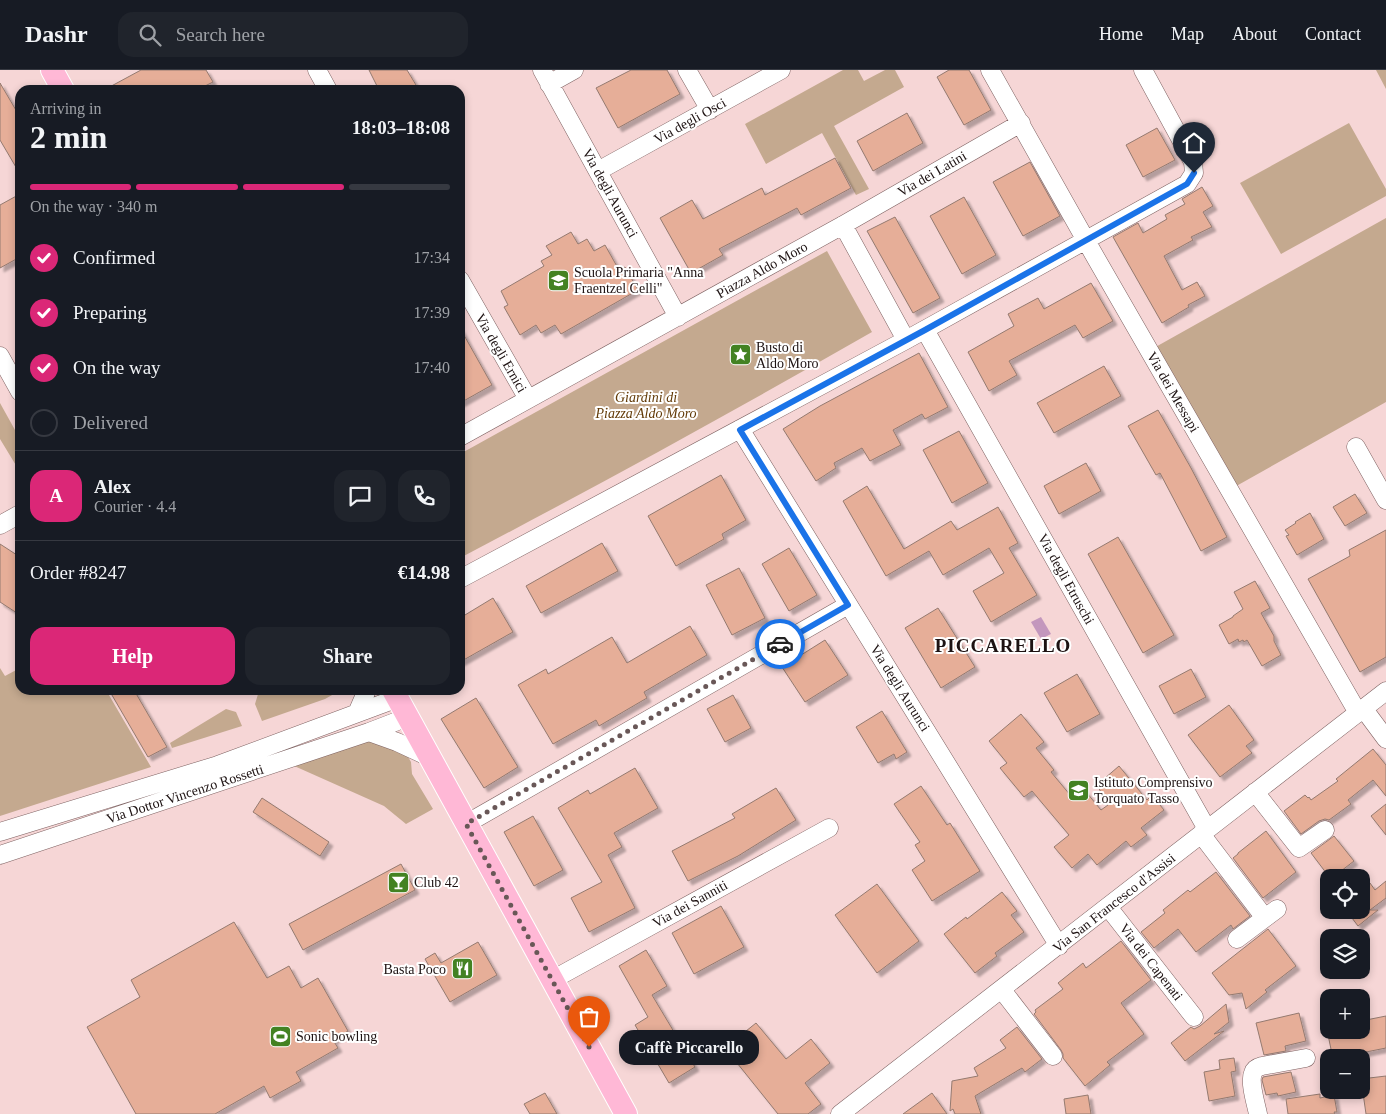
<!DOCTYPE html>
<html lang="en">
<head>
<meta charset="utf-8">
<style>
  :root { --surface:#171b24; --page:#20242c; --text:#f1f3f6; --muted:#9ea1a6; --line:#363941; --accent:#db2777 }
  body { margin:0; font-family:"Times New Roman",serif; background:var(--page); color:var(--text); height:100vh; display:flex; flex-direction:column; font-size:19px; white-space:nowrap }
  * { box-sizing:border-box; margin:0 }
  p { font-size:16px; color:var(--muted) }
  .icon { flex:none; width:28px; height:28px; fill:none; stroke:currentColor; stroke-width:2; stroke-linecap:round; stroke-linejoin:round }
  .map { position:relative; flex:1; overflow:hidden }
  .details { position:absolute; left:15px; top:15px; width:450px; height:610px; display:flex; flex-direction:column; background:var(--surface); border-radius:15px; box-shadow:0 2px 8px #0003 }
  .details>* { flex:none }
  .controls { position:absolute; left:1320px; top:799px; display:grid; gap:10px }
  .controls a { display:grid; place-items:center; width:50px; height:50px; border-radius:10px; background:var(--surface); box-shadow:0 2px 8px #0003; font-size:25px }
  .pin { position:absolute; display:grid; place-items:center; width:42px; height:42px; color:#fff; margin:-51px -21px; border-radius:50% 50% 50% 0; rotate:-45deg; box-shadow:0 0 5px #0007 }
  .pin .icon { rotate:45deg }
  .courier { position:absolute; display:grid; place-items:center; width:50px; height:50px; margin:-25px; border:4px solid #1a73e8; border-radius:50%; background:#fff; color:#222; box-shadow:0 1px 6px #0007 }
  .bubble { position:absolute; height:35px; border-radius:15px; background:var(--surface); box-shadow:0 2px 8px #0003; font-size:16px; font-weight:600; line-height:35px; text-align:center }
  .overview em { font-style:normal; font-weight:600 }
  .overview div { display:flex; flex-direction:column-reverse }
  .overview { display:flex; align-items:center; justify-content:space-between; height:85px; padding:0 15px }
  h1 { font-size:32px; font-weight:600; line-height:38px }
  .bar { display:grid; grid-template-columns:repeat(4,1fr); gap:8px 5px; align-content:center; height:60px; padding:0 15px }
  .bar i { height:6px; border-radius:4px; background:var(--line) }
  .bar .current { background:var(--accent) }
  .bar p { grid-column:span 4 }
  .line { display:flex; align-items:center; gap:12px; padding:0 15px; border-top:1px solid var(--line) }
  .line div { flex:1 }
  .round { display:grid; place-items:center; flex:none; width:52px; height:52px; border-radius:15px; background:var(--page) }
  ol { padding:0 15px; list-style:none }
  li { display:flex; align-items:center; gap:15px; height:55px }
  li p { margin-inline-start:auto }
  li .icon { padding:5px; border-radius:50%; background:var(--accent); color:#fff; stroke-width:4 }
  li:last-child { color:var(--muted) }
  li i { width:28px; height:28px; border:2px solid var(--line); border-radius:50% }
  .action { display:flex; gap:10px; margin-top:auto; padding:10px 15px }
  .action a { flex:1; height:58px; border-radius:15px; background:var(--accent); color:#fff; font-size:20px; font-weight:600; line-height:58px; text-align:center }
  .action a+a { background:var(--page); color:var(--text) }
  header { display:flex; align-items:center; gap:30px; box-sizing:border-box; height:70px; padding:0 25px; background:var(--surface); border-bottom:1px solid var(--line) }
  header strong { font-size:24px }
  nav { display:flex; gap:28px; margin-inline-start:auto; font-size:18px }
  .search { width:350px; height:45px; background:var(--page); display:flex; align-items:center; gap:12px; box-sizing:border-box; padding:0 18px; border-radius:15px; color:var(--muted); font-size:19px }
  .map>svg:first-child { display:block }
</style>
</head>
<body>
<header>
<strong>Dashr</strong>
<div class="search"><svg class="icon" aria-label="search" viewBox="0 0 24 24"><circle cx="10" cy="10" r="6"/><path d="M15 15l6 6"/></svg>Search here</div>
<nav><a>Home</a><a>Map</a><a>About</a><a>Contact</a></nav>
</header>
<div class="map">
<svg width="1386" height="1044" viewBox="0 0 1386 1044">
  <defs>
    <filter id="shadow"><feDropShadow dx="4" dy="4" stdDeviation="1" flood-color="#0004"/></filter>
  </defs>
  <rect width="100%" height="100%" fill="#f6d6d6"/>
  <path fill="#c4a98f" d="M843,0H858L864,11L885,0H895L904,17L834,56L869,119L856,125L822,63L766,94L745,54Z
    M1376,0H1386V19Z
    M1349,53L1386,119V126L1281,184L1240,113Z
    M1386,148V332L1231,419L1152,279Z
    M827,181L872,262C736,340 599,415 460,488V384Z
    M0,333L20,369V402L0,369Z
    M0,598L5,606L20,598V620H106L151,697L0,746Z
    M262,620H341L325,629L262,651L255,634L259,621Z
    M226,639L236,642L242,656L172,678L170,673Z
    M370,664L404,680L411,692L412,704L433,739L406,754L384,736L292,695Z"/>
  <path fill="#c397bd" d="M1041,547L1051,564L1041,569L1031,552Z"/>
  <path fill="#e6ae98" stroke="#947a70" filter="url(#shadow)" d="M141,0H206L213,12L197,20H104Z
    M369,0H407L419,20H379Z
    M631,0H667L680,24L618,58L596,18Z
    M949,0H969L991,40L964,55L937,7Z
    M0,13L20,47V104L0,70Z
    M907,43L923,73L873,101L857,71Z
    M1157,58L1175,90L1143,107L1126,75Z
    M835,88L851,118L801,145L797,138L719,179L723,185L691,203L660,148L692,130L703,149L762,118L765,125Z
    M1030,92L1060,146L1023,166L993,112Z
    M1202,117L1213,136L1203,142L1212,157L1191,167L1193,170L1164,186L1182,220L1197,212L1205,226L1188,235L1189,237L1162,253L1113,167L1138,153L1143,163L1167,149L1165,145L1185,134L1182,129Z
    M20,124V187L0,198V135Z
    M964,127L996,185L962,204L930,146Z
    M895,147L940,228L913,243L867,161Z
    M571,162L578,174L587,169L594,181L605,175L619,200L625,197L638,220L561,264L555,255L541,263L536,255L520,265L504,237L508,235L501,221L544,196L541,191L552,185L546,176Z
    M1091,213L1113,251L1083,268L1075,255L1009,291L1017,305L989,321L968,282L1014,256L1008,244L1038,228L1044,239Z
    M460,258L492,315L460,333Z
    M919,283L948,337L925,349L922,344L893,360L901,375L870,391L862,378L834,393L836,398L816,411L783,359L820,336Z
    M1104,296L1121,326L1054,363L1037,333Z
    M1158,340L1191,398L1227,467L1201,481L1160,403L1156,405L1128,356Z
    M959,361L988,413L952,433L923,380Z
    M1086,393L1101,421L1059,444L1044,416Z
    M721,405L746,450L722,464L724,469L676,496L648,446Z
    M867,416L904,479L951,451L957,460L998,437L1018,473L1009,478L1037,525L991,552L973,521L1004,503L989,478L943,505L929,481L886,506L843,431Z
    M1355,424L1367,443L1345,456L1333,437Z
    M1310,443L1324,469L1297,485L1286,466L1289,465L1285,460L1296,453L1295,452Z
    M1386,460V587L1360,602L1308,509L1350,486L1349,480Z
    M1118,467L1174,565L1143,583L1088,484Z
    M602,473L618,501L541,543L526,516Z
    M0,474L20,487V545L0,532Z
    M789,478L817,525L789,541L762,494Z
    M739,498L765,548L732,565L706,515Z
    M1255,511L1270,538L1261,543L1274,566V571L1281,585L1262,596L1247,570L1244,572L1243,570L1239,572L1238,569L1229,574L1219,555L1233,547V546L1243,539L1234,522Z
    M493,528L513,562L460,592V548Z
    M938,538L975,597L941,618L905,558Z
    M690,556L707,585L644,622L647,628L599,656L596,650L553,674L518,615L546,599L548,604L612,567L627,593Z
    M825,570L848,605L805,632L782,597Z
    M1191,599L1206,627L1174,644L1159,616Z
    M1077,604L1100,644L1067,662L1044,623Z
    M109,620H134L167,677L148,687Z
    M733,625L751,658L725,672L707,639Z
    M476,628L518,697L484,718L441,649Z
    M1229,635L1254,670L1246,676L1252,683L1220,707L1188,665Z
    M882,641L907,682L896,689L894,684L878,693L856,657Z
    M1021,644L1044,672L1036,678L1054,700L1051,702L1071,726L1082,717L1101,740L1108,735L1097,715L1119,696L1147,730L1152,725L1164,740L1141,758L1147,765L1131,777L1126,771L1097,795L1088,784L1072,798L1054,777L1069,765L1032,721L1024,727L1000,698L1007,693L989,671Z
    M1373,679L1386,695V726L1373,710L1348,730L1351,734L1329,750L1325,749L1319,751L1301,764L1284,741L1305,725L1308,728L1309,727L1311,730L1338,711L1336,709Z
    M635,698L658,738L614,763L622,777L608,785L635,838L589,862L571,828L602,812L558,738L588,720L590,724Z
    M921,716L947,755L950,753L980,801L932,831L912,800L925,791L915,775L920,772L894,734Z
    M776,718L796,750L738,786L688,811L672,781L735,748L732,744Z
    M262,728L329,772L320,786L253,742Z
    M1386,734V765L1371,746Z
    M533,746L563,800L534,816L504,762Z
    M1266,761L1296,802L1263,828L1233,788L1238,784V783Z
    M1334,766L1354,791L1332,808H1330L1311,783Z
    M401,794L415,820L303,880L289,854Z
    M1216,802L1250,846L1233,859L1231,855L1196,882L1178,859L1154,878L1141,862L1165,843L1163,840L1188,820L1190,822Z
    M1386,811V828L1370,840H1378L1358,856L1346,840H1361V820L1370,813L1375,820Z
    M877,814L919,871L877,903L835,845Z
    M1002,822L1017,841L1011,845L1024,862L995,883L997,886L975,903L944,864L966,847L967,849Z
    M721,836L744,877L694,904L672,863Z
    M234,852L267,908L289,896L301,918L318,908L348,961L333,970L338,978L296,1002L301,1011L270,1028L264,1016L215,1044H136L87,957L140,927L131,910Z
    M1268,859L1296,896L1265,920L1267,922L1246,939L1242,923L1229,925L1212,903Z
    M1121,871L1151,910L1121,933L1144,964L1107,992L1110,995L1085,1016L1063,988V984L1061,980L1034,944L1036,942L1035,940L1063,919L1058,913L1083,893L1086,898Z
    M478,872L497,905L450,932L425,889L435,883L441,893Z
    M646,880L667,916L652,925L695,997L669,1013L635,955L648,947L619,896Z
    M1226,934L1229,952L1214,964L1224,961L1185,991L1171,973L1191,957L1194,959L1200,956Z
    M1299,943L1306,971L1285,976L1286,981L1264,985L1256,953Z
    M1386,946V978L1351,985L1350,980L1332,984L1327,960H1361V951Z
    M756,953L786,989L811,969L830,993L805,1013L821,1034L808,1044H778L725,978Z
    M1017,957L1042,989L1025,1002L1022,998L975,1026L981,1044H955L953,1039L950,1041L952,1011L978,1006L974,998L1006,978L1000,970Z
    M1234,988L1236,1001L1231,1002L1235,1026L1209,1031L1204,1002L1220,999L1219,990Z
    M1291,1002L1296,1022L1278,1026L1277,1023L1266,1025L1262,1010L1263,1007Z
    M1386,1006V1044H1366L1361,1009Z
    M545,1023L557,1044H530L524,1034Z
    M932,1023L947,1044H903Z
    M1320,1024V1028L1334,1025L1337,1042H1334L1335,1044H1288L1286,1029Z
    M1088,1025L1091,1044H1066L1064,1029Z"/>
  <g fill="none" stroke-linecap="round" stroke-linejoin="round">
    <defs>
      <path id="minor" d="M317,0L328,20
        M542,0L678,247
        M687,0L710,40
        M990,0L1093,183L1358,643
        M549,14L574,0
        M598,101L781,0
        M843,155L906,270
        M460,210L528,329
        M925,260L1207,759
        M0,286L20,322
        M740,359L1059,876
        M460,367L843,155L1021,53
        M1356,377L1386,430
        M0,455L20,444
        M460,509L906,270L1187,114L1194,103L1193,92L1143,0
        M1363,638L1386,669
        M357,643L367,620
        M369,662L397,672L429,687
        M1255,722L1299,778L1325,760
        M466,754L848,535
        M0,762L218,695L398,628
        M1201,764L1265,848
        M0,785L369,662L408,647
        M1108,837L1194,947
        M1237,869L1277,839
        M552,910L829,758
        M1002,920L1053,986
        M840,1044L1386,621
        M1258,1044C1256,1034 1249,1012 1253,1003C1254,999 1258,997 1262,996L1306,988"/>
      <path id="major" d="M52,0L63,20
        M393,620L626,1044"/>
    </defs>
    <use href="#minor" stroke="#7e6262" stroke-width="19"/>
    <use href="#major" stroke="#fff" stroke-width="24"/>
    <use href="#minor" stroke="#fff" stroke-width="18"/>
    <use href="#major" stroke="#ffb8d6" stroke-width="22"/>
  </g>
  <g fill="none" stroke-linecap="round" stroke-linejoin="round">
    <path stroke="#695757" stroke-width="5" stroke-dasharray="0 9" d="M589,977L466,754L780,574"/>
    <path stroke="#1a73e8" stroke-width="6" d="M780,574L848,535L740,360L925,260L1187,114L1194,103"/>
  </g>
  <defs>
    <symbol id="school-square" viewBox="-11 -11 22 22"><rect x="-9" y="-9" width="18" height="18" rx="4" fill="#438222" stroke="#fff"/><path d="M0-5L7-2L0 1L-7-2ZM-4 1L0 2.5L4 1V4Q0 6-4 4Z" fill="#fff"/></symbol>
    <symbol id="sight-square" viewBox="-11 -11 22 22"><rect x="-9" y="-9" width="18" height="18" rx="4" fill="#438222" stroke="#fff"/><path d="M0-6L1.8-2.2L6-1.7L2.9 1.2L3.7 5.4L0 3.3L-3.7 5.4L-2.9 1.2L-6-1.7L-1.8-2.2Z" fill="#fff"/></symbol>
    <symbol id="bar-square" viewBox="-11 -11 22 22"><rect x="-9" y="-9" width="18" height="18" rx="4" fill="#438222" stroke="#fff"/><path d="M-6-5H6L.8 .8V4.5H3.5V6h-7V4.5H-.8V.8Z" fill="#fff"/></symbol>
    <symbol id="restaurant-square" viewBox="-11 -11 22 22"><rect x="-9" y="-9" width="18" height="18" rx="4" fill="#438222" stroke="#fff"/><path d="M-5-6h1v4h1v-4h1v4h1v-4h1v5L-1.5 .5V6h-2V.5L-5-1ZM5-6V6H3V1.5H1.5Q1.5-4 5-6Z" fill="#fff"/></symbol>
    <symbol id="stadium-square" viewBox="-11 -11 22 22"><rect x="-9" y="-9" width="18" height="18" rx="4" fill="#438222" stroke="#fff"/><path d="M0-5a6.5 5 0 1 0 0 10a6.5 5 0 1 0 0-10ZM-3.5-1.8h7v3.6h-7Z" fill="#fff"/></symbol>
  </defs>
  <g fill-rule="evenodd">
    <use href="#school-square" x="546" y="198" width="25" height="25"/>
    <use href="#sight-square" x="728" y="272" width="25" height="25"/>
    <use href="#school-square" x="1066" y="708" width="25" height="25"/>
    <use href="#bar-square" x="386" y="800" width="25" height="25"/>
    <use href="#restaurant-square" x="450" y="886" width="25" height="25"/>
    <use href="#stadium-square" x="268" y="954" width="25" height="25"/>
  </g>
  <g text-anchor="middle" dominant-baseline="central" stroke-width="4" stroke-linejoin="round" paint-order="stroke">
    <g font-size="14" fill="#1d1212" stroke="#fff">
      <text transform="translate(690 51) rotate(-29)">Via degli Osci</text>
      <text transform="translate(932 104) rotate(-30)">Via dei Latini</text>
      <text transform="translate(610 123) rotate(61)">Via degli Aurunci</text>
      <text transform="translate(762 200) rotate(-29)">Piazza Aldo Moro</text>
      <text transform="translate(501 283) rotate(60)">Via degli Ernici</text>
      <text transform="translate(1173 322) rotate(60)">Via dei Messapi</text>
      <text transform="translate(1066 509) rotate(61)">Via degli Etruschi</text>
      <text transform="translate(900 618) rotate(58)">Via degli Aurunci</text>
      <text transform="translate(185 724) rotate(-18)">Via Dottor Vincenzo Rossetti</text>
      <text transform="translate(1114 833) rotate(-38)">Via San Francesco d'Assisi</text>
      <text transform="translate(690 834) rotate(-29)">Via dei Sanniti</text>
      <text transform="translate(1151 892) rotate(52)">Via dei Capenati</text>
    </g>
    <g font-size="14" fill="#1d1212" stroke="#fff" text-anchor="start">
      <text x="574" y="202">Scuola Primaria "Anna<tspan x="574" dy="16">Fraentzel Celli"</tspan></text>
      <text x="756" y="277">Busto di<tspan x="756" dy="16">Aldo Moro</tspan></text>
      <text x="1094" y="712">Istituto Comprensivo<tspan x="1094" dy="16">Torquato Tasso</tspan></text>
      <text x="414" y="812">Club 42</text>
      <text x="446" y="899" text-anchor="end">Basta Poco</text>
      <text x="296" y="966">Sonic bowling</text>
    </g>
    <g font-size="14" font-style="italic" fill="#623a07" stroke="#fff">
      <text x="646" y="327">Giardini di<tspan x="646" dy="16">Piazza Aldo Moro</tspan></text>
    </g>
    <g font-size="19" font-weight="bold" letter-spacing="1" fill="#1d1212" stroke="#fff">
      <text x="1003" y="575">PICCARELLO</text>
    </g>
  </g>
</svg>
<div class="controls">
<a><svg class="icon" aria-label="locate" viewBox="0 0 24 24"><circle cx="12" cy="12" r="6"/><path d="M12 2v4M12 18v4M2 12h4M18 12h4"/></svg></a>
<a><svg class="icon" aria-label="layers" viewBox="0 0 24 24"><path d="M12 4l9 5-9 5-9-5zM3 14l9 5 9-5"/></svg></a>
<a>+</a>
<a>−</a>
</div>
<div class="pin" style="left:589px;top:977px;background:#ea580c"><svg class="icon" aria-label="bag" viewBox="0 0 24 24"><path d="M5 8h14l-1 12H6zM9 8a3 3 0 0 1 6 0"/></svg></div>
<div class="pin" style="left:1194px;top:103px;background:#1f2937"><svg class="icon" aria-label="home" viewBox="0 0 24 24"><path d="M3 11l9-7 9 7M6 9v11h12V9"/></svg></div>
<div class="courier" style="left:780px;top:574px"><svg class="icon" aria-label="car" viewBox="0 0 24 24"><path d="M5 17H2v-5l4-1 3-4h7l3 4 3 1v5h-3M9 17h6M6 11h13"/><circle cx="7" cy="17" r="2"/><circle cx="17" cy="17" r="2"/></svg></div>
<div class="bubble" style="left:619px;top:960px;width:140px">Caffè Piccarello</div>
<section class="details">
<div class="overview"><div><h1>2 min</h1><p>Arriving in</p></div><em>18:03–18:08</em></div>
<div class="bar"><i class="current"></i><i class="current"></i><i class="current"></i><i></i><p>On the way · 340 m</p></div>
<ol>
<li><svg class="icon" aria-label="check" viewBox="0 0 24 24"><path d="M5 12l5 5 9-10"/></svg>Confirmed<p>17:34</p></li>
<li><svg class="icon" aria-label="check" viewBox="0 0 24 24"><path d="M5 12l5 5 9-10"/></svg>Preparing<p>17:39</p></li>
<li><svg class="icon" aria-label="check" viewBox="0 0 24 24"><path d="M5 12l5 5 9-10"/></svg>On the way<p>17:40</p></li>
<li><i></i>Delivered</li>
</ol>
<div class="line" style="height:90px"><b class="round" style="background:var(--accent);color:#fff">A</b><div><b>Alex</b><p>Courier · 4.4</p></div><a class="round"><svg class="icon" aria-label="chat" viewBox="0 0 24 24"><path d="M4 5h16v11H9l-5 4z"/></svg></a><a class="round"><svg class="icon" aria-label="phone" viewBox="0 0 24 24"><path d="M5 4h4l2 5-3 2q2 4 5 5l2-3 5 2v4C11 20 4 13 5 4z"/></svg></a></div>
<div class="line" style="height:65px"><div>Order #8247</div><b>€14.98</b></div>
<div class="action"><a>Help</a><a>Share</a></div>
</section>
</div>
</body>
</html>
